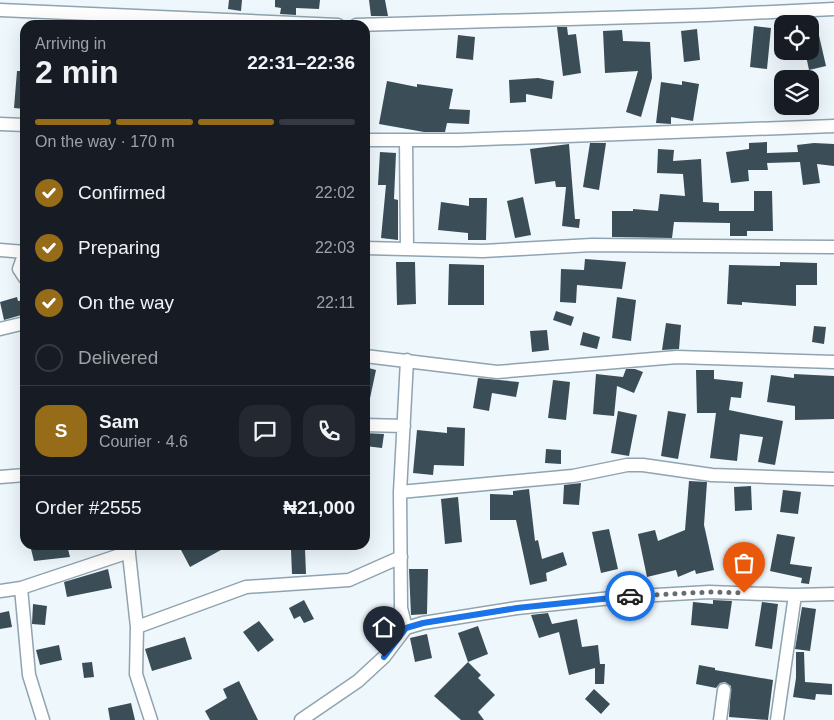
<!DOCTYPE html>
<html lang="en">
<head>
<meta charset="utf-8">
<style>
  :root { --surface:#171b24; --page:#242831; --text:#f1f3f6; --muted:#9ea1a6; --line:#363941; --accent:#966c18 }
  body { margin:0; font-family:Arial,sans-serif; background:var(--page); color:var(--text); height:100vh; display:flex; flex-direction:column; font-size:19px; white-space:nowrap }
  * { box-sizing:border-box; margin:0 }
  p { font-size:16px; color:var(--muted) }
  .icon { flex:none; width:28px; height:28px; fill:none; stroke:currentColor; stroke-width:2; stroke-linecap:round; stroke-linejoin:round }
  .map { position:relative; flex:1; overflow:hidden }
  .panel { position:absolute; left:20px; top:20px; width:350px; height:530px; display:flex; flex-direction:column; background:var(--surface); border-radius:15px; box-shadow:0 5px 20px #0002 }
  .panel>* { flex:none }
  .controls { position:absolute; left:774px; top:15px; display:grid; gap:10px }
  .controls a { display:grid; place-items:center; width:45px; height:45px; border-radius:10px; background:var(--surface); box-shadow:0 5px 20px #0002; font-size:25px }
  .pin { position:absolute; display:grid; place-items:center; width:42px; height:42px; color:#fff; margin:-51px -21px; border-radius:50% 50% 50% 0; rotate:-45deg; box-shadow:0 0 5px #0007 }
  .pin .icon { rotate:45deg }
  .courier { position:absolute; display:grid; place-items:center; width:50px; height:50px; margin:-25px; border:4px solid #1a73e8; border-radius:50%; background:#fff; color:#222; box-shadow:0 1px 6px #0007 }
  .head em { font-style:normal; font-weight:700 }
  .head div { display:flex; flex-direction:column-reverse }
  .head { display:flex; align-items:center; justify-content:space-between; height:85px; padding:0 15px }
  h1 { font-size:32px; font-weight:700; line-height:38px }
  .bar { display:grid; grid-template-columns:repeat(4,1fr); gap:8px 5px; align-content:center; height:60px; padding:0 15px }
  .bar i { height:6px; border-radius:4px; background:var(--line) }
  .bar .selected { background:var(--accent) }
  .bar p { grid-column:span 4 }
  .line { display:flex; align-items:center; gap:12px; padding:0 15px; border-top:1px solid var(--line) }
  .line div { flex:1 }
  .round { display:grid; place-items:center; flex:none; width:52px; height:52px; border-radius:15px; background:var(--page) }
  ol { padding:0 15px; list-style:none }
  li { display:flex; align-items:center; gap:15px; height:55px }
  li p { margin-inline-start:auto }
  li .icon { padding:5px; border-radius:50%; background:var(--accent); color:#fff; stroke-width:4 }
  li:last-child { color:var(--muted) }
  li i { width:28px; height:28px; border:2px solid var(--line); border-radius:50% }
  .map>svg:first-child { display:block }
</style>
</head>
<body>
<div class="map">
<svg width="834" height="720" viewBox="0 0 834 720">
  <rect width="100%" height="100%" fill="#eef7fc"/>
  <path fill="#3b4d57" d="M229,0H242L241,11L228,9Z
    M275,0H320L319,9L296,8V15L280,14L281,8L275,7Z
    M369,0H385L388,16H371Z
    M810,18H815L826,66L809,70L805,51H810Z
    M754,26L771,28L767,69L750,67Z
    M557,27H567L568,35L576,34L581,73L563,76Z
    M697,29L700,60L684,62L681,31Z
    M622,30L623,41L650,42L652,78L641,117L626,112L638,71L605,73L603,31Z
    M458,35L475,37L473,60L456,58Z
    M17,71H25V109L14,108Z
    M538,78L554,81L552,99L526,94V102L510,103L509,80Z
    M387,81L417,87V84L453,89L449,109L470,110L469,124L447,123L445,132H424L379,124Z
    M682,81L699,84L693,121L671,117V124L656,123L661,82L682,85Z
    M767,142V153L798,152L797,145L814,143L834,144V166L817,164L820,183L803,185L800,162L767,163L768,170H748L749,181L731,183L726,152L749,149V143Z
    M590,143H606L599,190L583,187Z
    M569,144L575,219H580L579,228L562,226L566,187H556L555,181L535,184L530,149Z
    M658,149L674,150L673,161L701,159L703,202L719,203V211H754V191H772L773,231H747V236H730V223L674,222L672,238L612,237V211H633V209L658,211L660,194L685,196L683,174L657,173Z
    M380,152L396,153L394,199L398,200V240L381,238L386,185H378Z
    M523,197L531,235L515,238L507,201Z
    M469,198H487L486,240H468V233L438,230L441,202L469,206Z
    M585,259L626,262L622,289L577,285L576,303L560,302L561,269L584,270Z
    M396,262H415L416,304L397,305Z
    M780,262L817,263V285H796V306L742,302V305L727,304L729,265L780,266Z
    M449,264L484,265V305H448Z
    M17,297L18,301L25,300V314L4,320L0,302Z
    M617,297L636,300L631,341L612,338Z
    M556,311L574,317L571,326L553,320Z
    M666,323L681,325L679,349L662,350Z
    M814,326L826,327L824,344L812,342Z
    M547,330L549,350L532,352L530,331Z
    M583,332L600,337L597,349L580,345Z
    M365,367L376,370L369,403L365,402Z
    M626,369H635L643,372L634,393L617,386L614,416L593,414L596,374L623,377Z
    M696,370H714V379L743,382L741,398L731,397L729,410L783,421L775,465L758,462L763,437L740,434L737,461L710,458L716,413H697Z
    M794,374L834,376V419L795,420V406L767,402L771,375L794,378Z
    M478,378L519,382L516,397L492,393L489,411L473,408Z
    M553,380L570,382L566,420L548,418Z
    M618,411L637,415L629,456L611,453Z
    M668,411L686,414L678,459L661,456Z
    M447,427L465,428L464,466L434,465L433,475L413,473L417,430L447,433Z
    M365,433L384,434L382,448L365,446Z
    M546,449L561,450V464L545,463Z
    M689,481L707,482L704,525L714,570L696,574L695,570L678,577L676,570L647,577L638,534L655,530L658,541L685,530Z
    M581,483L579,505L563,504L564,485Z
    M751,486L752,510L735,511L734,487Z
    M529,489L535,541L538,540L542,559L563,552L567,565L546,573L547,581L530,585L516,520H490V494L513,495V491Z
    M783,490L801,492L798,514L780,512Z
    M458,497L462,542L445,544L441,499Z
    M609,529L618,569L601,573L592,532Z
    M777,534L795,537L790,564L812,567L809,584L801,583L802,578L770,571Z
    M30,545H67L70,557L34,561Z
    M190,545H230L190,567L181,550Z
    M305,549L306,574H292L291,550Z
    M108,569L112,588L67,597L64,582Z
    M409,569H428L427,614L411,615Z
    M304,600L314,619L304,623L300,616L294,619L289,608Z
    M713,600L732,601L728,629L691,625L693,602L713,604Z
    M762,602L778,604L772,649L755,646Z
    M33,604L47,606L45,625L32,624Z
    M802,607L816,609L810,651L795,649Z
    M9,611L12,627L0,629V613Z
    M548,613L552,624L577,619L582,647L598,645L600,664H605L604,684H595V668L569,675L559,632L539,638L531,615Z
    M259,621L274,640L258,652L243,632Z
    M478,626L488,654L468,662L458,633Z
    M427,634L432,658L415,662L410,638Z
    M185,637L192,659L152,671L145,649Z
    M59,645L62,660L40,665L36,650Z
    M796,652H804L805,682L832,684V695L816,694L815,700L793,697L796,678Z
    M92,662L94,677L84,678L82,663Z
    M468,662L481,675L478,678L495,695L478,712L484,720H461L434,696Z
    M699,665L715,668V670L773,680L768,720L729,717L731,686L725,682L720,683L716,688L696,684Z
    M239,681L258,720H210L205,711L227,698L223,689Z
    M594,689L610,704L601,714L585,699Z
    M131,703L135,720H110L108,708Z"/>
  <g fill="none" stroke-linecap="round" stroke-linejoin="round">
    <defs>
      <path id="minor" d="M0,10L338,25
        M356,25L707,15L834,9
        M0,124L25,125
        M365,140H458L834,126
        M406,140L407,249
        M365,248L483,251L592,245L834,247
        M0,250L25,252
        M25,252L19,269L25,278
        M0,329L25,323
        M365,356L497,372L677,357L834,362
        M365,425L404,426
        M0,477L25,475
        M400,492L573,476L627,465H643L712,475L834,479
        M128,545L137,627L136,674L151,720
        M21,588L29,675L43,720
        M0,591L21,588L129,552
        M137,627L246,587L349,580L401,557
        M406,628L401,608L400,492L407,360
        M301,720L358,681L384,657L406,628L423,623L517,608L621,597L709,592L795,595L834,594
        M720,720L724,690
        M777,720L795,595"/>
    </defs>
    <use href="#minor" stroke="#8fa4af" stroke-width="15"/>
    <use href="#minor" stroke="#fff" stroke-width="12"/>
  </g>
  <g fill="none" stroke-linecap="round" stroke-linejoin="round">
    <path stroke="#656d72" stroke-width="5" stroke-dasharray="0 9" d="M630,596L710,592L744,593"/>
    <path stroke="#1a73e8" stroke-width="6" d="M384,657L406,628L423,623L517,608L630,596"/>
  </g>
</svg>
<div class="controls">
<a><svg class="icon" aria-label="locate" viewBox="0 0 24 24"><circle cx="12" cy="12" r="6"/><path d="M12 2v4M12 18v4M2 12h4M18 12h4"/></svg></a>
<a><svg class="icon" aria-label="layers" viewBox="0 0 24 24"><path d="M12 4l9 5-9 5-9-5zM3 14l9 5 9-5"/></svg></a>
</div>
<div class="pin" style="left:744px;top:593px;background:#ea580c"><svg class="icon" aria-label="bag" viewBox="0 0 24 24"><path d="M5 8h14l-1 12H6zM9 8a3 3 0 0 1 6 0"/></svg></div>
<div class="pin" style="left:384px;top:657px;background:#1f2937"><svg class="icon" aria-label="home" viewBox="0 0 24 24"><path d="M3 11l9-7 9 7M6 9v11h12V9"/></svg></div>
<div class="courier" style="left:630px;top:596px"><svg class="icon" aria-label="car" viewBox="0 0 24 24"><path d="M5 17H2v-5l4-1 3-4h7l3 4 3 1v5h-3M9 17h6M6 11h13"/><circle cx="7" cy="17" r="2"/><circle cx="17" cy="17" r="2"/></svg></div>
<section class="panel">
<div class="head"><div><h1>2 min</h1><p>Arriving in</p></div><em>22:31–22:36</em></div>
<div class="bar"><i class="selected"></i><i class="selected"></i><i class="selected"></i><i></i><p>On the way · 170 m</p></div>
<ol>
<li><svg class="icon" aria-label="check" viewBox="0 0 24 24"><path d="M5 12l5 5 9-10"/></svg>Confirmed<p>22:02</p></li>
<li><svg class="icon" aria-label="check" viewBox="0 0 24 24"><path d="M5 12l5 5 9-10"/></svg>Preparing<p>22:03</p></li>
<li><svg class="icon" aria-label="check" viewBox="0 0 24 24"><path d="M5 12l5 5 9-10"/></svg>On the way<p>22:11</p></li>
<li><i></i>Delivered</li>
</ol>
<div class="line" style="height:90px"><b class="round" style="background:var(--accent);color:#fff">S</b><div><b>Sam</b><p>Courier · 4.6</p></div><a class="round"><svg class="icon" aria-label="chat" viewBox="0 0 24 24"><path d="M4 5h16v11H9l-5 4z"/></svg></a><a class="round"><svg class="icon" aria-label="phone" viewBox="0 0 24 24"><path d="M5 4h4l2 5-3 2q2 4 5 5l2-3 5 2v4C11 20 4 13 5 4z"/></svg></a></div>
<div class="line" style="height:65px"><div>Order #2555</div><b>₦21,000</b></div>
</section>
</div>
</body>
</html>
